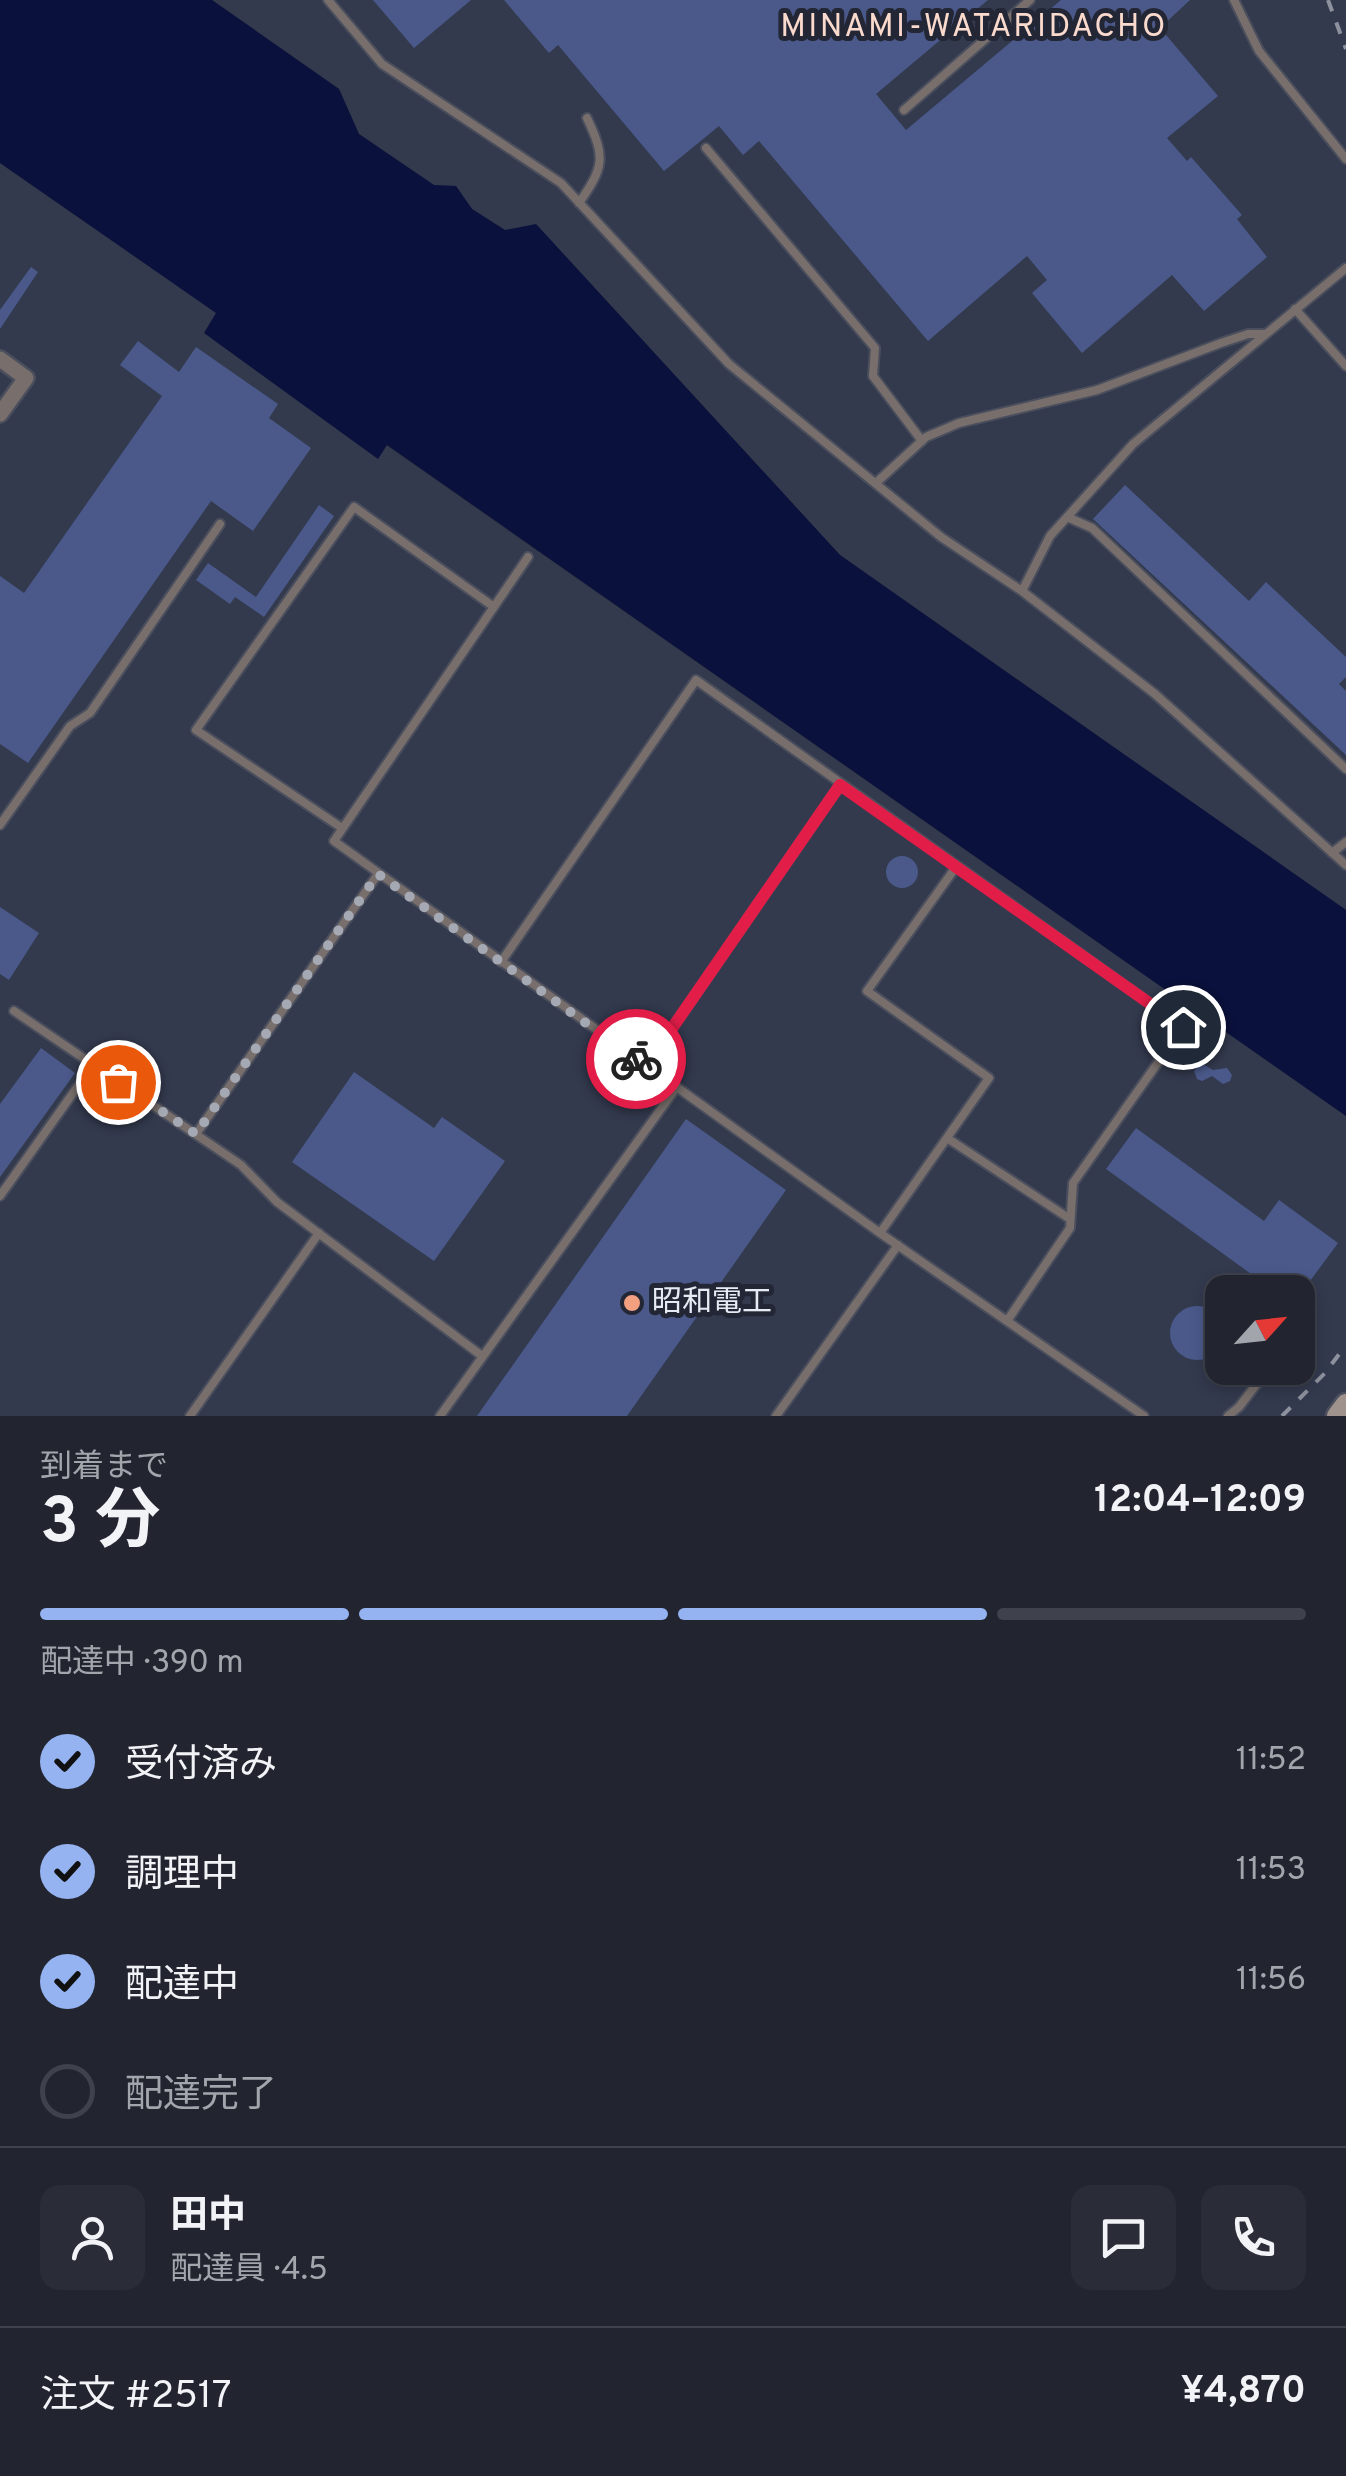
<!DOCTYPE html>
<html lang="ja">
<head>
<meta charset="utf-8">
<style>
  :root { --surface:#222530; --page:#2a2d38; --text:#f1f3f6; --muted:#a2a5ab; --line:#3f424c; --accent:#95b2f1 }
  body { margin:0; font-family:Overpass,"Noto Sans JP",sans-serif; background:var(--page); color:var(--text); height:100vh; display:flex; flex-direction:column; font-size:38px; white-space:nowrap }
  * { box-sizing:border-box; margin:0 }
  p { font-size:32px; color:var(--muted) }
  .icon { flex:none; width:55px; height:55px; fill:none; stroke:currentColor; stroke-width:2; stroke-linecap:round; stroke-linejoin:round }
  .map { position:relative; height:1416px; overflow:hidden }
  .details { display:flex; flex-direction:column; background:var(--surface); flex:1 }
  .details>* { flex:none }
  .needle { width:65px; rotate:63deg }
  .controls { position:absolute; left:1205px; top:1275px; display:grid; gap:20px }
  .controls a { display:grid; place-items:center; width:110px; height:110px; border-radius:20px; background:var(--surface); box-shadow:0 5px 15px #0003,0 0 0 2px var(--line); font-size:50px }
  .pin { position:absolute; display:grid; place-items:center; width:85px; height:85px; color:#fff; margin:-42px; border:5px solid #fff; border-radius:50%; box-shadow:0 2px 10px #0007 }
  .courier { position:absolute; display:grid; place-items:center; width:100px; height:100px; margin:-50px; border:8px solid #e11d48; border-radius:50%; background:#fff; color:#222; box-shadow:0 2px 12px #0007 }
  .overview em { font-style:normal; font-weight:700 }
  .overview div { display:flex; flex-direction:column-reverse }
  .overview { display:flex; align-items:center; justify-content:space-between; height:170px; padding:0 40px }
  h1 { font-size:65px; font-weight:700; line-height:75px }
  .bar { display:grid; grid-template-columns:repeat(4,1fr); gap:15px 10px; align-content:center; height:120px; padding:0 40px }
  .bar i { height:12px; border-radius:8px; background:var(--line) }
  .bar .on { background:var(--accent) }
  .bar p { grid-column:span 4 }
  .line { display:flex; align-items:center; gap:25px; padding:0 40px; border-top:2px solid var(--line) }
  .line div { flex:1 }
  .round { display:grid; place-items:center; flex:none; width:105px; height:105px; border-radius:20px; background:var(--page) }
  ol { padding:0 40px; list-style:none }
  li { display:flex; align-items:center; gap:30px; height:110px }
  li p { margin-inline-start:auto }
  li .icon { padding:10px; border-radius:50%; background:var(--accent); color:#111; stroke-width:4 }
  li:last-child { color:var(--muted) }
  li i { width:55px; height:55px; border:5px solid var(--line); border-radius:50% }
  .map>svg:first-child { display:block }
</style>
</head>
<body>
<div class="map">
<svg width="1346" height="1416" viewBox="0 0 1346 1416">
  <rect width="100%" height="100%" fill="#2d3140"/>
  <path fill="#333a4e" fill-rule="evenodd" d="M212,0H1346V910L840,555L536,224L506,231L472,209L456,186L434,185L359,134L339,89Z
    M0,163L217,313L205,332L378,458L386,445L1346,1116V1416H0ZM1222,1292H1298V1368H1222Z"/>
  <path fill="#0a113c" d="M0,0H212L339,89L359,134L434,185L456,186L472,209L505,230L536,224L840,555L1346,910V1116L387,445L378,459L204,333L216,313L0,163Z"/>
  <path fill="#4a598a" d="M373,0H471L414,48Z
    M504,0H988L876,94L906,130L1061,0H1190L1160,28L1218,96L1167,138L1187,161L1191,157L1242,215L1237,219L1267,257L1204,311L1172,275L1082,353L1032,293L1047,280L1027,256L928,341L759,141L743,155L719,126L664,171L558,45L549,53Z
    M31,267L38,272L0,329V310Z
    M138,341L179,372L196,347L278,404L269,418L311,448L253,531L211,501L28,763L0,744V576L24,593L162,396L120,365Z
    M1125,485L1249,601L1266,582L1346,657V677L1339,684L1346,691V755L1093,519Z
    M319,505L334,516L264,617L235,597L230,604L196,580L208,563L256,597Z
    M886 872a16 16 0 1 1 32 0a16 16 0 1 1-32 0Z
    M0,907L39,933L9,980L0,974Z
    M41,1048L75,1073L0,1177V1104Z
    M1201,1063L1213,1070L1227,1068L1232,1075L1230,1081L1223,1084L1212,1076L1202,1081L1197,1079L1194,1071Z
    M354,1072L434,1128L442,1117L505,1161L434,1261L292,1162Z
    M686,1119L786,1190L627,1416H477Z
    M1136,1128L1264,1221L1279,1200L1338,1243L1302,1292H1276L1106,1169Z
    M1170 1333a27 27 0 1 1 54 0a27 27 0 1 1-54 0Z"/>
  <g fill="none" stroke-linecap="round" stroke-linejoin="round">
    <defs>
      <path id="lane" d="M328,0L382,64L561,183L729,364L941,537L1022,591
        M1234,0L1259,51L1346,159
        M904,110L1030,0
        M706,148L875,348L873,376L922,441
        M579,203C604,167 606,158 587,118
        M1346,268L1133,444L1050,536L1022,591L1155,694L1346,865
        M1295,309L1346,366
        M877,482L926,437L959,423L1097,390L1221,343L1248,334H1265
        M1067,517L1092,528L1346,769
        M528,557L334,841L880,1233L1144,1416
        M0,825L70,726L90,713L220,524
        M342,828L196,730L354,507L494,607
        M1332,853L1346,842
        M501,962L696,680L1183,1027L1073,1183L1070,1228L1007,1321
        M14,1011L241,1165L277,1202L482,1356
        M646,1066L840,785
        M196,1134L378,874
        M947,1138L1070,1219
        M0,1196L93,1065
        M880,1233L989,1078L867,991L956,867
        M190,1416L319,1233
        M440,1416L676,1088
        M776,1416L898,1245
        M1228,1416L1239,1407L1269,1368"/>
      <path id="street" d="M0,359L26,378L0,414"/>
      <path id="secondary" d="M1337,1416L1346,1404"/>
    </defs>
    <use href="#lane" stroke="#4b4f5d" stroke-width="12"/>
    <use href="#street" stroke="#4b4f5d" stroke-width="20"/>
    <use href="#secondary" stroke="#4b4f5d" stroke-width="25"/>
    <use href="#lane" stroke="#786f6c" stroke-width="8"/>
    <use href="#street" stroke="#786f6c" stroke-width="15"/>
    <use href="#secondary" stroke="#9f918c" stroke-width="20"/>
    <path stroke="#8d919d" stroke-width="4" stroke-dasharray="12 12" stroke-linecap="butt" d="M1328,0L1346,49
      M1282,1416L1325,1373L1346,1345"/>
  </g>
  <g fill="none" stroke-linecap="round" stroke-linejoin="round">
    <path stroke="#a5a9b4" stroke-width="10" stroke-dasharray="0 18" d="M118,1082L196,1134L378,874L636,1059"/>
    <path stroke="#e11d48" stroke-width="12" d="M636,1059L646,1066L840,785L1183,1027"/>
  </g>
  <circle fill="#f2a080" stroke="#232735" stroke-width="4" cx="632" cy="1303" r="10"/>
  <g text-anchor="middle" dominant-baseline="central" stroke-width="10" stroke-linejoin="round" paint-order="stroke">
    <g font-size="30" fill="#e6eaf3" stroke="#232735" text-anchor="start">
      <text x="652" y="1303">昭和電工</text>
    </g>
    <g font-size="32" letter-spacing="2.5" fill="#fbdace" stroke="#232735">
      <text x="974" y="28">MINAMI-WATARIDACHO</text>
    </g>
  </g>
</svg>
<div class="controls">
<a><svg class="needle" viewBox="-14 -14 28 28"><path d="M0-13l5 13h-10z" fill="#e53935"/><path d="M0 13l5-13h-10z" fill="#a2a5ab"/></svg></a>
</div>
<div class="pin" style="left:118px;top:1082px;background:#ea580c"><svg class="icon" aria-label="bag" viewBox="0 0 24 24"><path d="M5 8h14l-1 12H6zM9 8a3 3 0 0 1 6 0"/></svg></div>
<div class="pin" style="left:1183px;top:1027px;background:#1f2937"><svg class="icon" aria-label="home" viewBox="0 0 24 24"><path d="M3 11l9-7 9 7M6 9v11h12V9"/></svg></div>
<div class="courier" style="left:636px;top:1059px"><svg class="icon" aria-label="bike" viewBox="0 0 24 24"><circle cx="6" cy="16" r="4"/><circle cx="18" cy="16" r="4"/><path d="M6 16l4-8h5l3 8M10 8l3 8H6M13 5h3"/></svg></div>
</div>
<section class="details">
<div class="overview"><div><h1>3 分</h1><p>到着まで</p></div><em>12:04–12:09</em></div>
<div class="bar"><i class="on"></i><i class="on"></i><i class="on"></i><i></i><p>配達中 · 390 m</p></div>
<ol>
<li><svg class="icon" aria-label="check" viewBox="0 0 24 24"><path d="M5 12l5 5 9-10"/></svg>受付済み<p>11:52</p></li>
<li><svg class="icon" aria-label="check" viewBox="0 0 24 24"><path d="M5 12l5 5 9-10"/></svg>調理中<p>11:53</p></li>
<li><svg class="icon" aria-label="check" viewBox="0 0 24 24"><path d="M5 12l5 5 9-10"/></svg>配達中<p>11:56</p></li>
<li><i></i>配達完了</li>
</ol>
<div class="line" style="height:180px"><a class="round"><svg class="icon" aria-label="person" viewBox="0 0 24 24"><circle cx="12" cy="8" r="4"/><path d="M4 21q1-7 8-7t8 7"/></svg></a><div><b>田中</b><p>配達員 · 4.5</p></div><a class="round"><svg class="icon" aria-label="chat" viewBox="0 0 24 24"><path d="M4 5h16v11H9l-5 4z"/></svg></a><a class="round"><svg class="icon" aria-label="phone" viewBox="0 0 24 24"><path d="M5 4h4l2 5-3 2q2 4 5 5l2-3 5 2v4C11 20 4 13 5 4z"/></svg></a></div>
<div class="line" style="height:130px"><div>注文 #2517</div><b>¥4,870</b></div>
</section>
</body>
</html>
